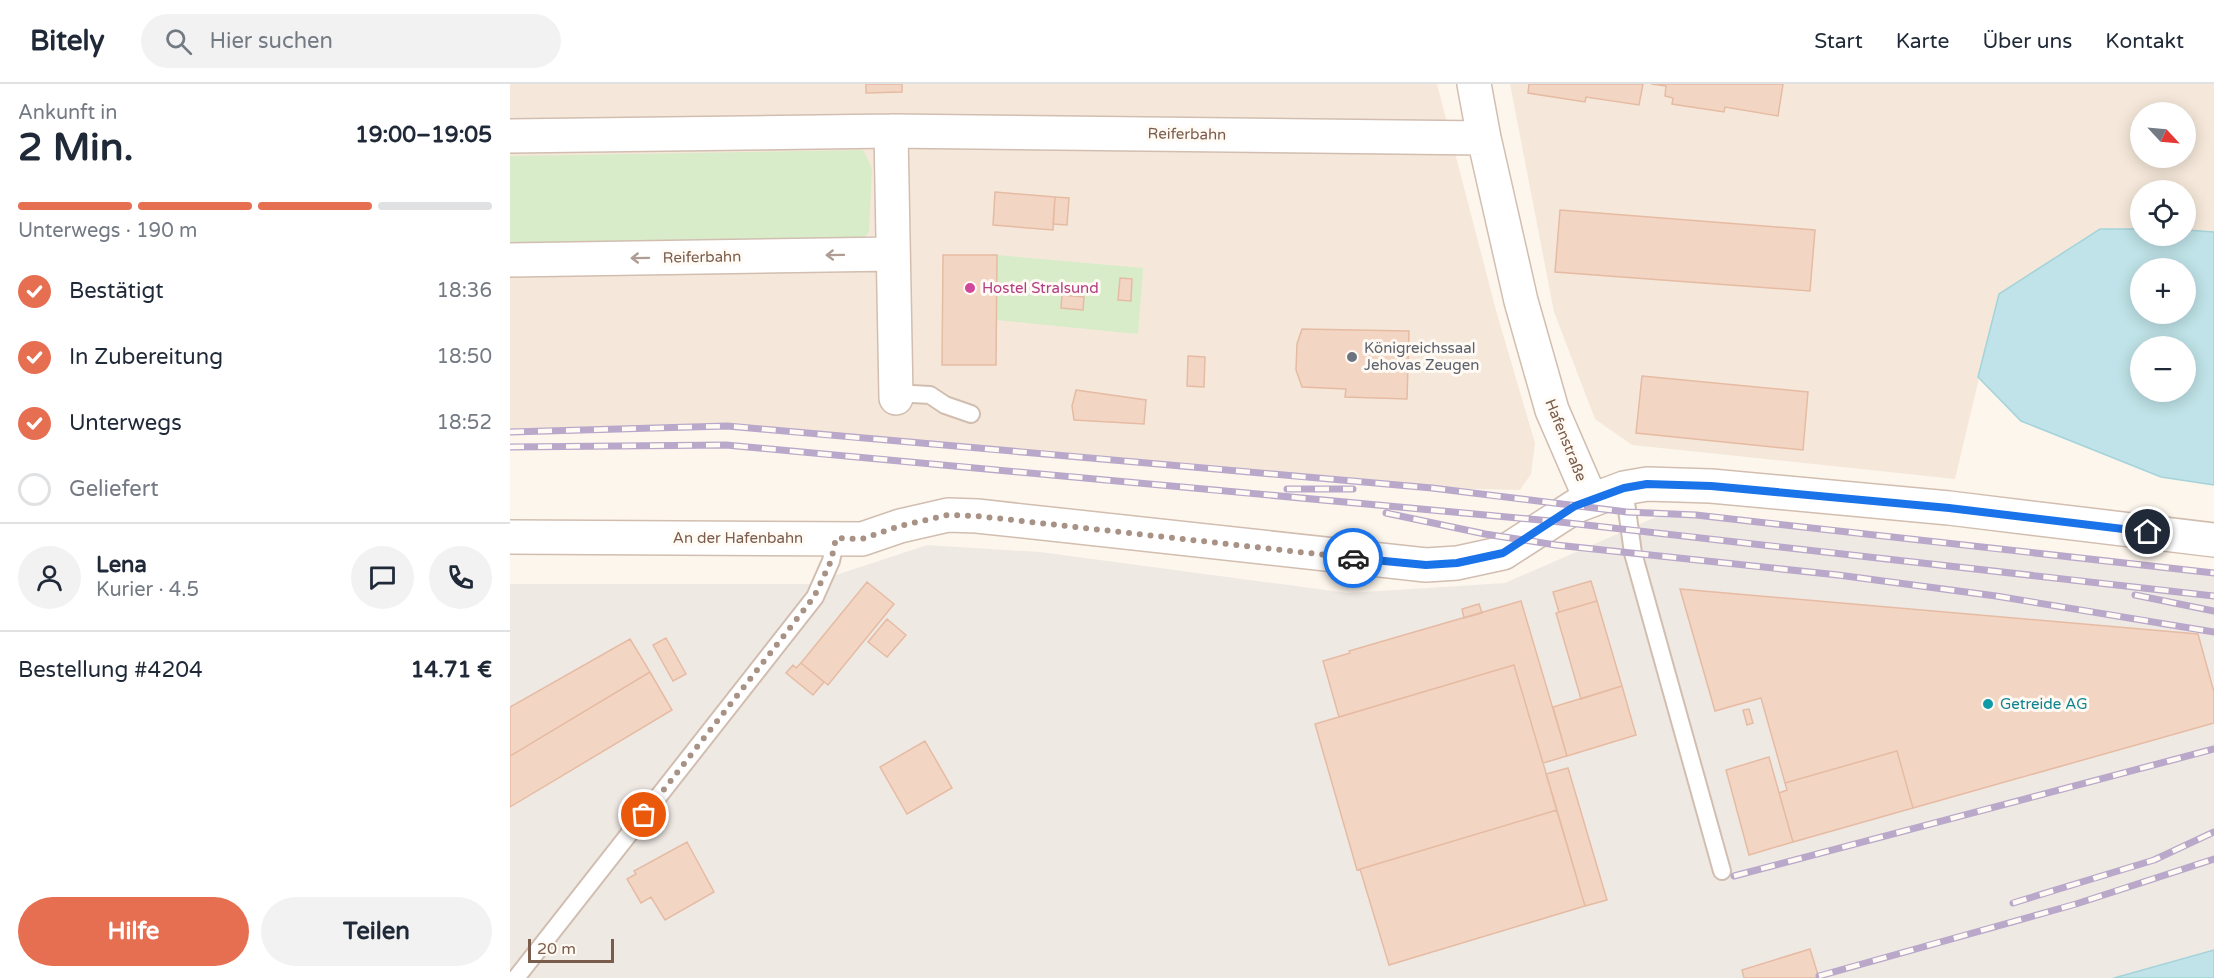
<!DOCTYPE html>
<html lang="de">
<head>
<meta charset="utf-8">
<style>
  :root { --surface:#fff; --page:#f2f2f3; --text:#1f2937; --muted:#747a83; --line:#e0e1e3; --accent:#e76f51 }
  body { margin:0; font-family:"Varela Round",sans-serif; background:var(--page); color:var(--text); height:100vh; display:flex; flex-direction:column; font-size:22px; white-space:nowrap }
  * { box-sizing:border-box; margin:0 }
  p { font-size:20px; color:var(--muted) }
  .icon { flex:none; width:33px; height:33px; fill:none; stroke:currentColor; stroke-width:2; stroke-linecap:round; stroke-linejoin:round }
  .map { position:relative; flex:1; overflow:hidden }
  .panel { display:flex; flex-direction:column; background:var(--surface); width:510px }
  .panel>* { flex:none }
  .needle { width:39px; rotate:116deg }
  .fabs { position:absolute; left:1620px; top:18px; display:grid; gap:12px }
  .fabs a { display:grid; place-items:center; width:66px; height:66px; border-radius:50%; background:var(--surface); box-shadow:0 3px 15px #0003; font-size:30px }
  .scale { position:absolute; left:18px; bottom:15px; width:86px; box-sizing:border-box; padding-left:6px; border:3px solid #7a5c4d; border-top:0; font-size:16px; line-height:21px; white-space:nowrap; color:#7a5c4d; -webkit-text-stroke:4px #fffaf3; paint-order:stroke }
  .pin { position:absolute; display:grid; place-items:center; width:51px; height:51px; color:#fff; margin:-26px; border:3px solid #fff; border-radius:50%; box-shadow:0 2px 6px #0007 }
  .courier { position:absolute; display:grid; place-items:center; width:60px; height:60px; margin:-30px; border:4px solid #1a73e8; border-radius:50%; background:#fff; color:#222; box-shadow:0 2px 8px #0007 }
  .summary em { font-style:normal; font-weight:700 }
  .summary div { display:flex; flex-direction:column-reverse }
  .summary { display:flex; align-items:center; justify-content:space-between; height:102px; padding:0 18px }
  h1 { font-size:39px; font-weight:700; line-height:45px }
  .bar { display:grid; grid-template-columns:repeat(4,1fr); gap:9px 6px; align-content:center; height:72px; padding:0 18px }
  .bar i { height:8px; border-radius:4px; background:var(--line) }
  .bar .selected { background:var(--accent) }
  .bar p { grid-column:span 4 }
  .line { display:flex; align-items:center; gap:15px; padding:0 18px; border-top:2px solid var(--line) }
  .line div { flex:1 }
  .round { display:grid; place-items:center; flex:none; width:63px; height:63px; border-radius:32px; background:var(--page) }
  ol { padding:0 18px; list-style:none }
  li { display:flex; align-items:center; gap:18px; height:66px }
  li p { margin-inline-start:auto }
  li .icon { padding:6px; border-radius:50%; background:var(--accent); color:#fff; stroke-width:4 }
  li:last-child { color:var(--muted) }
  li i { width:33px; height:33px; border:3px solid var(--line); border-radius:50% }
  .action { display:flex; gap:12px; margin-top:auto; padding:12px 18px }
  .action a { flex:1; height:69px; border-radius:36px; background:var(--accent); color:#fff; font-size:24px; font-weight:700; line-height:69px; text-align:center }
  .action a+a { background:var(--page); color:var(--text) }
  header { display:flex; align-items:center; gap:36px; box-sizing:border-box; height:84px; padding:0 30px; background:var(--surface); border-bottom:2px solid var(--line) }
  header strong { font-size:28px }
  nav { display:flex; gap:33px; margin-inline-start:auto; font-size:21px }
  .search { width:420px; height:54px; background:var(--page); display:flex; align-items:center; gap:15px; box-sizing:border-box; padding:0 21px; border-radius:33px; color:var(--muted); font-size:22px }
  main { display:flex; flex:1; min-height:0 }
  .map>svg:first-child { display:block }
</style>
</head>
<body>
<header>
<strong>Bitely</strong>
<div class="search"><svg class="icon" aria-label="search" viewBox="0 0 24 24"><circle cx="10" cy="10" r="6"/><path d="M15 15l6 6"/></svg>Hier suchen</div>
<nav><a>Start</a><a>Karte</a><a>Über uns</a><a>Kontakt</a></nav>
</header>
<main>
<section class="panel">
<div class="summary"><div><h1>2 Min.</h1><p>Ankunft in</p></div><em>19:00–19:05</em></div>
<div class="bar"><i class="selected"></i><i class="selected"></i><i class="selected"></i><i></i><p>Unterwegs · 190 m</p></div>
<ol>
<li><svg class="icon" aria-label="check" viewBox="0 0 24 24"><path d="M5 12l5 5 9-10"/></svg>Bestätigt<p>18:36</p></li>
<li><svg class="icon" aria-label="check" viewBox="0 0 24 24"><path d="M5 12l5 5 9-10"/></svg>In Zubereitung<p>18:50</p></li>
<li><svg class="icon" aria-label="check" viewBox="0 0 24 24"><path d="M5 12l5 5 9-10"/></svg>Unterwegs<p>18:52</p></li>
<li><i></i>Geliefert</li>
</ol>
<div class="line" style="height:108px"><a class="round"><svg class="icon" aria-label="person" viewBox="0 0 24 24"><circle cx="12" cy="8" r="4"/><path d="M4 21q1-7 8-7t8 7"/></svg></a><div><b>Lena</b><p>Kurier · 4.5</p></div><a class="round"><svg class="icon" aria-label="chat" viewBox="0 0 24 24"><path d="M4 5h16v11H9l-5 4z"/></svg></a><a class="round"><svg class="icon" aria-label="phone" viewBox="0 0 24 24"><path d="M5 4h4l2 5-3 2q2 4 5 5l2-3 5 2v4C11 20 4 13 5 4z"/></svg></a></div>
<div class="line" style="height:78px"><div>Bestellung #4204</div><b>14.71 €</b></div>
<div class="action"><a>Hilfe</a><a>Teilen</a></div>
</section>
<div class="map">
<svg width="1704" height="894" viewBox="0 0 1704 894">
  <rect width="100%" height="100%" fill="#fdf6ec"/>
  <path fill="#f5e8da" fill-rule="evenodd" d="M0,0H927L987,230L1025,359L1021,390L1010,406L922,404L217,342L0,348Z
    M1000,0H1704V148L1676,146V106H1630V145H1589L1489,210L1445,395L1122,361L1085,335L1044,228ZM1630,28H1676V74H1630Z"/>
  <path fill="#efe9e4" d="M1162,426L1186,431L1704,489V866L1605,894H0V500H299L417,461L530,468L838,509L995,499Z"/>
  <path fill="#d8ecc9" d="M353,66L362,84L359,147L351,160L0,170V72Z
    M487,171L633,184L628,250L486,236Z"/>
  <path fill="#bfe3e8" stroke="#a5d3da" stroke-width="1.5" fill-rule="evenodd" d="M1590,145H1630V152H1676V146L1704,148V401L1651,393L1511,337L1468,293L1489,210ZM1630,184H1676V230H1630ZM1630,262H1676V308H1630Z
    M1704,866V894H1604Z"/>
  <path fill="#f3d5c3" stroke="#e6bba3" stroke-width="1.5" d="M356,0H392V8L356,9Z
    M1019,0H1133L1129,21L1076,13L1075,18L1018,9Z
    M1141,0H1273L1268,32L1215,23L1214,28L1162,20L1163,14L1155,12L1156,2Z
    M485,108L545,113L543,146L483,141Z
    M545,113L559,114L557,141L543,140Z
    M1050,126L1305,146L1300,207L1045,188Z
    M433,171H487L486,281H432Z
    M610,194L622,195L621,217L608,216Z
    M552,211L574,213L573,226L551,224Z
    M792,245L899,247L897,315L835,313L836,305L792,303L786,286L787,260Z
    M678,272L695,273L694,303L677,302Z
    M1132,292L1298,308L1293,366L1126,349Z
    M566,306L636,316L634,340L564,336L562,322Z
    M1081,497L1087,517L1049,528L1043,508Z
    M357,498L384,520L318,601L291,579Z
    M1170,505L1688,550L1704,608V639L1403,724L1387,667L1275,699L1251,614L1205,627Z
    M1011,517L1057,672L1033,679L1004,581L829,633L813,577L840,569L839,567Z
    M1087,517L1112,602L1071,615L1046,529Z
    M969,520L972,529L954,534L952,525Z
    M377,535L396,551L377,573L358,558Z
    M156,554L176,590L163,597L143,561Z
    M120,555L140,588L0,672V623Z
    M291,579L314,598L303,611L276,589L283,581L286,584Z
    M1004,581L1047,726L847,786L805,640Z
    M140,588L162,626L0,723V672Z
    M1112,602L1126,651L1057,672L1043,623Z
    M1239,625L1243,639L1237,641L1233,626Z
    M415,657L442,704L397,730L370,683Z
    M1387,667L1403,724L1283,758L1269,709L1277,706L1275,699Z
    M1259,673L1283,758L1239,771L1216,686Z
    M1058,684L1097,816L1075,822L1036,690Z
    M1047,726L1075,822L879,881L850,785Z
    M177,758L204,808L155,836L141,813L131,819L117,795L126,790L124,787Z
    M1300,865L1309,894H1234L1232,886Z"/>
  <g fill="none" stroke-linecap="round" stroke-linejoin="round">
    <defs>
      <path id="service" d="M385,309L420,311L435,321L461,330
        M1114,404L1123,469L1212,787
        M6,894L305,513L321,477L326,454"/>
      <path id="minor" d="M964,0L974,54L1011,217L1042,326L1081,416
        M381,47L386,314
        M0,52L381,47L974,54
        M0,176L383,170
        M0,453L352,455L390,442L438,431L467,432L916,481L947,479L993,469L1066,422L1114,404L1137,400L1201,402L1439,424L1704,456"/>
    </defs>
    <use href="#service" stroke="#d1beb0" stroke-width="20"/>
    <use href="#minor" stroke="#d1beb0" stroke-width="36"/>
    <use href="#service" stroke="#fff" stroke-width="16"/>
    <use href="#minor" stroke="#fff" stroke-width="33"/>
    <defs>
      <path id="rail" d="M0,348L217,342L922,404L1117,428L1186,431L1704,489
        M0,363L216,361L1041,437L1704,512
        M777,405H843
        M876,429L975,450L1046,461L1328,491L1486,512L1704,548
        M1625,511L1704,527
        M1224,792L1704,665
        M1503,819L1644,776L1704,748
        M1309,892L1566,820L1704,775"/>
    </defs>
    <use href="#rail" stroke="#b9a8c9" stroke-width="7"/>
    <use href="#rail" stroke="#fffaf3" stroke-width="4.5" stroke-dasharray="14" stroke-linecap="butt"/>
  </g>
  <defs><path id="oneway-shaft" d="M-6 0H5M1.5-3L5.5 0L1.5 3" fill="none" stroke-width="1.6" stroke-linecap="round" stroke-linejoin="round" transform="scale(1.5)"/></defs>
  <g stroke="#af9d94">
    <use href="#oneway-shaft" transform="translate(325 171) rotate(179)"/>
    <use href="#oneway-shaft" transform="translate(130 174) rotate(179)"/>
  </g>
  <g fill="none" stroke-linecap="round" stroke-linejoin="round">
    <path stroke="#a89285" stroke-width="6" stroke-dasharray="0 10.8" d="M134,731L304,513L321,477L326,454L352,455L390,442L438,431L467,432L843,474"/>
    <path stroke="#1a73e8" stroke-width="8" d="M843,474L916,481L947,479L993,469L1065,422L1114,404L1137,400L1201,402L1439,424L1638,448"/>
  </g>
  <circle fill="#d1479c" stroke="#fffaf3" stroke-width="2" cx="460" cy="204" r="6"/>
  <circle fill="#6b7280" stroke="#fffaf3" stroke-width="2" cx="842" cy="273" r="6"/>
  <circle fill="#0f9aa8" stroke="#fffaf3" stroke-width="2" cx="1478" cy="620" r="6"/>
  <g text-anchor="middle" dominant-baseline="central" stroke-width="6" stroke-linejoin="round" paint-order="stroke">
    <g font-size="15" fill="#7a5c4d" stroke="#fffaf3">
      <text transform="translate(677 50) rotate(1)">Reiferbahn</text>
      <text transform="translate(192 173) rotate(-1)">Reiferbahn</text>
      <text transform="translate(1056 356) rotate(68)">Hafenstraße</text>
      <text x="228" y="454">An der Hafenbahn</text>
    </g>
    <g font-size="15" fill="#b23c85" stroke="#fffaf3" text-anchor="start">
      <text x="472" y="204">Hostel Stralsund</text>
    </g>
    <g font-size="15" fill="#5b616d" stroke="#fffaf3" text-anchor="start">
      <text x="854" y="264">Königreichssaal<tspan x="854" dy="17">Jehovas Zeugen</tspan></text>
    </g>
    <g font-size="15" fill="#0d838f" stroke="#fffaf3" text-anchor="start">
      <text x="1490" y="620">Getreide AG</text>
    </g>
  </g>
</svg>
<div class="fabs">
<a><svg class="needle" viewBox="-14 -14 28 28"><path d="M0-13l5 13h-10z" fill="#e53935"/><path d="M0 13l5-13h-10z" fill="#747a83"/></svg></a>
<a><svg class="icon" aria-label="locate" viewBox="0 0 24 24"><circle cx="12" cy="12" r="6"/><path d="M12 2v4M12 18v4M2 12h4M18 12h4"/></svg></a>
<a>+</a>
<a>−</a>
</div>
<div class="scale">20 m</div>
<div class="pin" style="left:134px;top:731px;background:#ea580c"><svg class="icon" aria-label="bag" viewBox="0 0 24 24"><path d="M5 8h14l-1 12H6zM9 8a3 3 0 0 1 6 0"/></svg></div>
<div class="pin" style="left:1638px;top:448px;background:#1f2937"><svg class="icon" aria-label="home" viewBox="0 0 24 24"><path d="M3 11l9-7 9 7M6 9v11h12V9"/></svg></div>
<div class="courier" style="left:843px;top:474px"><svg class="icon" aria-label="car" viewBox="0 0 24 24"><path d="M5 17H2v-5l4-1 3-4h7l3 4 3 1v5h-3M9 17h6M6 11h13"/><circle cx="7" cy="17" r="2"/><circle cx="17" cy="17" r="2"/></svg></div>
</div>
</main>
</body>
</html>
